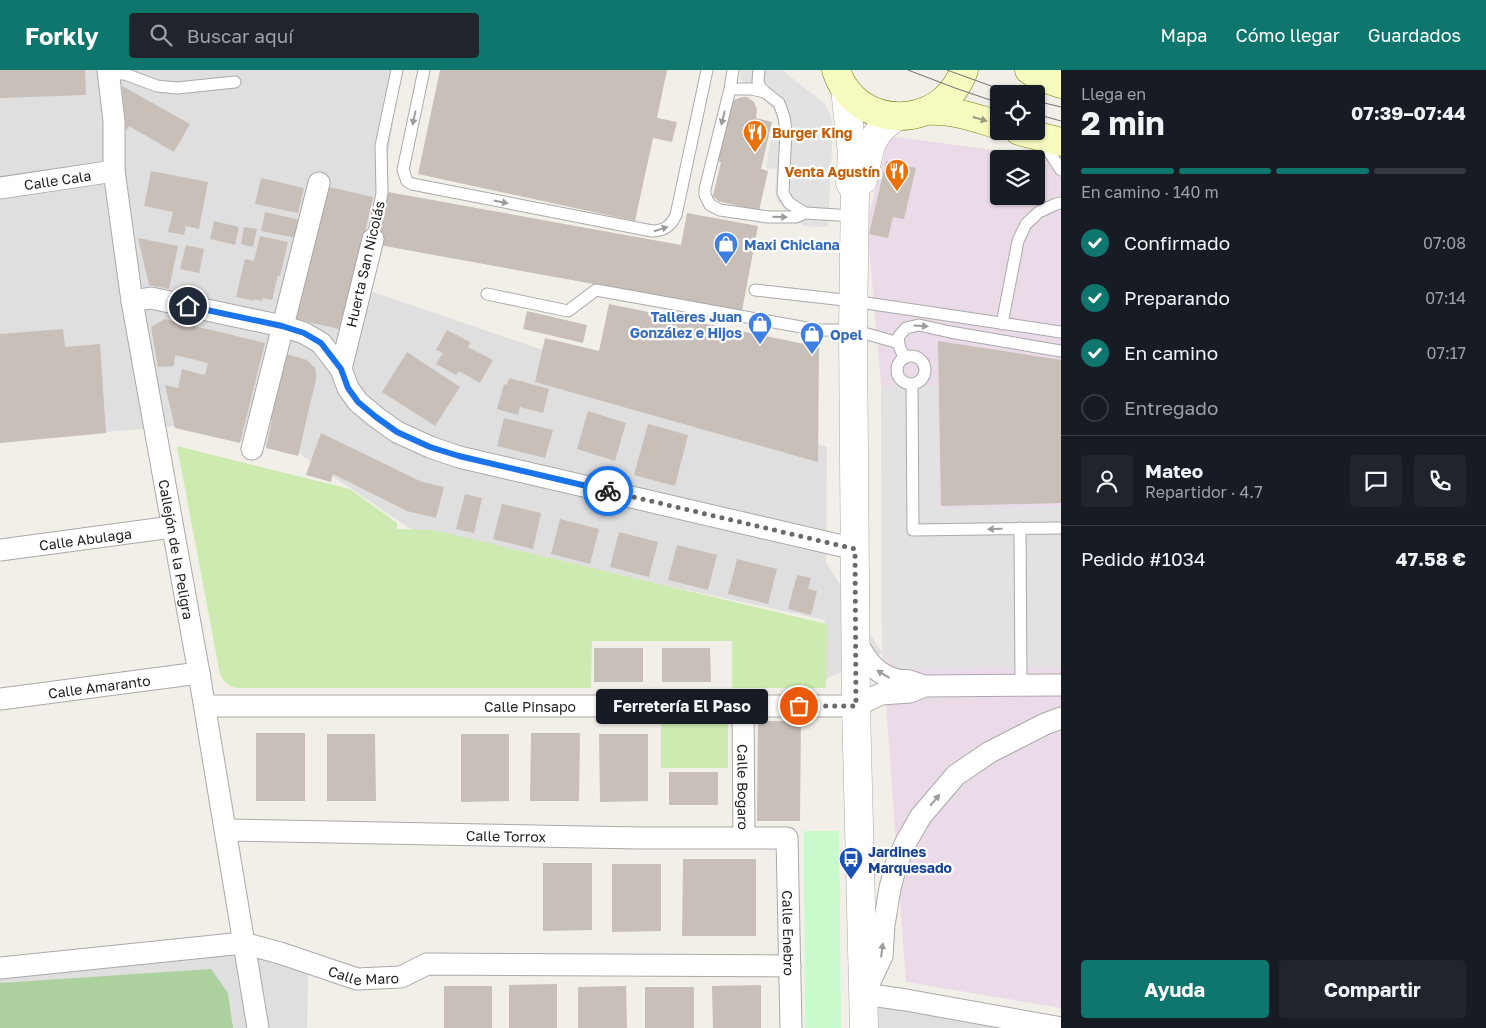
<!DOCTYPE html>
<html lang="es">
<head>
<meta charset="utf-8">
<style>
  :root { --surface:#171b24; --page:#20242c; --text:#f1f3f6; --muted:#9ea1a6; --line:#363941; --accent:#0f766e }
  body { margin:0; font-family:"Golos Text",sans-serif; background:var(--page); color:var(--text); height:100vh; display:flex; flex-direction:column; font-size:19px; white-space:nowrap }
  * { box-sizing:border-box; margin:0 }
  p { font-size:16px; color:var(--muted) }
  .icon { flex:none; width:28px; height:28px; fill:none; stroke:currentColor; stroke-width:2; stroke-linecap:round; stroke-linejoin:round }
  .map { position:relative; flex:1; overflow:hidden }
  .side { display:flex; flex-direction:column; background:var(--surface); width:425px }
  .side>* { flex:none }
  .fabs { position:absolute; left:990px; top:15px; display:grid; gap:10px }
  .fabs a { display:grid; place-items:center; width:55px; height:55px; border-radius:5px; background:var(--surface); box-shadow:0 1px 4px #0004; font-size:25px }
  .pin { position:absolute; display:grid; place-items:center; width:42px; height:42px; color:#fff; margin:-21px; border:2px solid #fff; border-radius:50%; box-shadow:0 1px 5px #0007 }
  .courier { position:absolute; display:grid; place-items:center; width:50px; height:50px; margin:-25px; border:4px solid #1a73e8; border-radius:50%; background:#fff; color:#222; box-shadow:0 1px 6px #0007 }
  .bubble { position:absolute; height:35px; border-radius:5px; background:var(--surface); box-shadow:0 1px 4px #0004; font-size:16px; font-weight:700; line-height:35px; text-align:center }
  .headline em { font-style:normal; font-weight:700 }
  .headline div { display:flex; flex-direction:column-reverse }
  .headline { display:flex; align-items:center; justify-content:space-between; height:85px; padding:0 20px }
  h1 { font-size:32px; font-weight:700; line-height:38px }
  .bar { display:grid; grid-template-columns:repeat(4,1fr); gap:8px 5px; align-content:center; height:60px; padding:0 20px }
  .bar i { height:6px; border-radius:4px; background:var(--line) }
  .bar .active { background:var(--accent) }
  .bar p { grid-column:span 4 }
  .line { display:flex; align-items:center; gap:12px; padding:0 20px; border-top:1px solid var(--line) }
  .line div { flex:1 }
  .round { display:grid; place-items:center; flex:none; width:52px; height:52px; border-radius:5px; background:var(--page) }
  ol { padding:0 20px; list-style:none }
  li { display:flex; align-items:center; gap:15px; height:55px }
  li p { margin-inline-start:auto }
  li .icon { padding:5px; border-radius:50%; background:var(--accent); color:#fff; stroke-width:4 }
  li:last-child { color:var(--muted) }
  li i { width:28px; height:28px; border:2px solid var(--line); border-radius:50% }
  .primary-button { display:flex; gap:10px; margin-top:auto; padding:10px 20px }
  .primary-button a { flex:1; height:58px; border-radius:5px; background:var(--accent); color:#fff; font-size:20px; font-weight:700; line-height:58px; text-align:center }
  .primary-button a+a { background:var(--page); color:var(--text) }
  header { display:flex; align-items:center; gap:30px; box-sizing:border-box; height:70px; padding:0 25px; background:var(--accent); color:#fff }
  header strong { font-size:24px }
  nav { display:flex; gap:28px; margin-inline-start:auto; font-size:18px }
  .search { width:350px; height:45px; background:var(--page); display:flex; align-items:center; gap:12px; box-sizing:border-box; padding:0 18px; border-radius:5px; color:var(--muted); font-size:19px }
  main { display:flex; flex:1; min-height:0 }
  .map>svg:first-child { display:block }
</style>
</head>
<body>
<header>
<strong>Forkly</strong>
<div class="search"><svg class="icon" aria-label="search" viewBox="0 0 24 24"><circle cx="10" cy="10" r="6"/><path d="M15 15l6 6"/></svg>Buscar aquí</div>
<nav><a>Mapa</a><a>Cómo llegar</a><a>Guardados</a></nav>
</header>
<main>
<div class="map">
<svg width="1061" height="958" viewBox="0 0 1061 958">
  <rect width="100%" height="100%" fill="#f2efe9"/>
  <path fill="#e0dfdf" d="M0,0H401L367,220L827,377L826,492L882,583L815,614L825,550L412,460L300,384L177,356L0,371Z
    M242,885L308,898L307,958H0V897Z
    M882,928L1059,958H865Z"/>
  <path fill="#ebdbe8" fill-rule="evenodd" d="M889,66L1061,89V938L906,912L882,579L881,316L867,152ZM999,89H1036V126H999Z"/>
  <path fill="#cdebb0" d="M177,376L350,419L397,453V459L433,460L827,554L826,618H732V571H592L591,618H236C228,616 224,612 220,604Z
    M661,648H728V698H661Z"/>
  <path fill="#add19e" d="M211,899L228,923L233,958H0V913Z"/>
  <path fill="#c8facc" d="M804,761H839L841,958H805Z"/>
  <path fill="#e2e2e2" d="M741,0H782L824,33L830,44L833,56L828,157L803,156L778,132L775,119L777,99L766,98L773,59H779L777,42L760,27L750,13L740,11Z
    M937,315L939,438L1061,436V597L904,599L896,596L890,592L885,586L882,579L881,316Z"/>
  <path fill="#c7bfb8" d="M0,0H85L86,25L0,28Z
    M440,0H667L657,48L677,52L672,72L653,68L635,151L418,104Z
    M122,16L190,54L174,82L129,56L126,61Z
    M742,27H747L754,32L757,40L756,48L772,52L761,99L768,101L759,141L718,131L713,126L721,92L711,90L731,34L734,30Z
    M886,91L916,98L904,149L893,147L888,168L869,164Z
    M151,101L208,112L199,159L186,156L184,165L168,162L173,142L144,136Z
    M261,108L304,118L298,143L255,134Z
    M325,116L373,127L356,202L339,259L295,249Z
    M388,122L681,175L687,143L758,156L742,241L379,175Z
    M265,142L300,150L296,168L261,161Z
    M214,151L239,157L235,175L210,169Z
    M244,157L257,159L253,177L241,174Z
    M260,166L288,172L280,206L278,205L272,230L263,228L262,231L254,229V231L236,227L245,189L254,191Z
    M138,168L178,176L169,219L149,215Z
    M186,175L204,179L199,203L180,199Z
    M609,234L819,277L818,392L535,312L545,268L599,281Z
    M527,241L587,255L583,273L523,259Z
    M165,249L265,273L240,373L175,358L165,315L178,318L182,299L205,305L208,293L175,285L174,296L158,297L151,257Z
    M63,259L65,277L100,274L106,363L0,373V264Z
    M447,260L470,272L468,277L493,290L480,313L459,301L456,305L436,294L443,283L436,280Z
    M938,271L1061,290V433L941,436Z
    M407,282L460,317L435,356L382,322Z
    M282,283L307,290L315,298L316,303V309L298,386L266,378L272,350L267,349Z
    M509,308L549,319L543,343L520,337L518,345L497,339L504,314L507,315Z
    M588,341L626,353L615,391L577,379Z
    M504,348L553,360L545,388L497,376Z
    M648,354L688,365L675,416L634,405Z
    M321,363L422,412L444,417L436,448L407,441L333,404L331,412L306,405Z
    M465,424L482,428L474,463L456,459Z
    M502,434L541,443L533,479L493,469Z
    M560,449L599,459L590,494L551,484Z
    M619,462L658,472L649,507L610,497Z
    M677,475L717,485L708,520L668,510Z
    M737,489L777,499L768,534L728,524Z
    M797,505L811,508L808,519L817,521L811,545L788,539Z
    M594,578H643V612H594Z
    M662,578H710L711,612H662Z
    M758,651H801L800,751H757Z
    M256,663H305V731H256Z
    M531,663H580L579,731H530Z
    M327,664H375L376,731H327Z
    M461,664H509V731L461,732Z
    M599,664H648V731L600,732Z
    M669,702H718V735H669Z
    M683,789H756V866H682Z
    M543,793H592V860L543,861Z
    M612,794H661V861L612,862Z
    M557,914V958H509V915Z
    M761,915V958H713L712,916Z
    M444,916H492V958H444Z
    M626,916L627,958H578V917Z
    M645,917H694V958H645Z"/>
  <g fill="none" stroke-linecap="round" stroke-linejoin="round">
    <defs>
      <path id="service" d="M424,0L403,100L407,111L412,114L652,161C664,161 671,156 676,145L707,0
        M733,0L730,19L705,119V125L710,135L720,140L768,147H796L805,143L854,146
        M759,0L758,11L760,17L765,22L779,33L784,47L786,61L783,123L789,133L805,143
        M109,4H125L157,16L177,18L235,12
        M730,19H751L765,22
        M1039,73L1050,83L1061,100
        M373,169L382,123L381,76L397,0
        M755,220L853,231L1061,262
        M487,224L568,241L596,220L818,260H853L899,273
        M1002,254L1018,171L1026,154L1039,142L1056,134L1061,133
        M897 300a14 14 0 1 1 28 0a14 14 0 1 1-28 0Z
        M905,288C901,281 897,274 899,266L906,258L919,255L950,262L1061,281
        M912,314L913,460L1061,458
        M1020,458L1021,616"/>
      <g id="minor">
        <path id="s1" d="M108,0L114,51V101L132,231L199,603L258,958"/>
        <path id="s2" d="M0,118L114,101"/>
        <path d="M132,231L151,228L282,256L304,263L321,273L341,299L348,318L358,332L376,347L397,362L430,377L459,387L855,479"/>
        <path d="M341,299L373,169"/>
        <path d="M252,379L319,113"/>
        <path id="s3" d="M0,480L172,457"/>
        <path d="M856,571C865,589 877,606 898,610C901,611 906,610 909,611C914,612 920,615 924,616L1061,615"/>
        <path id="s4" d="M0,629L199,603"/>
        <path id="s5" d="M205,636H856L881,624L910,622L924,616"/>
        <path id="s6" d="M743,636L744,767"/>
        <path d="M1061,648L1045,654L990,682L956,705L921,746L906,772L896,795L890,818L884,855L882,886L864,924L906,930L1061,958"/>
        <path id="s7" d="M226,760L640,768H787L791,958"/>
        <path id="s8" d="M0,898L243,873L280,883L357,909L401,907L427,894L790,896"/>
      </g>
      <path id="tertiary" d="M845,19L852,83L850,113L855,121
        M863,110C870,80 868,65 896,47
        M855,121L853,260L856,636L864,958"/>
      <path id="secondary" d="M836,0C856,62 943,61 964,0
        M1029,0L1040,7L1061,14
        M926,41C951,39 975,48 999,55
        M1019,61L1061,72"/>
    </defs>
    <use href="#service" stroke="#a9a9a9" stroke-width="13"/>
    <use href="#minor" stroke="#a9a9a9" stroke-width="23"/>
    <use href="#tertiary" stroke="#a9a9a9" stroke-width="29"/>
    <use href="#secondary" stroke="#707d05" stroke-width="29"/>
    <use href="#service" stroke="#fff" stroke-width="11"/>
    <use href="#minor" stroke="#fff" stroke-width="21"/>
    <use href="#tertiary" stroke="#fff" stroke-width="28"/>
    <use href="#secondary" stroke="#f7fabf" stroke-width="28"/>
    <path stroke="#707070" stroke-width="1" d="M908,0L955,18L999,33
      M947,0L1013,24
      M1036,31L1061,37
      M1036,44L1061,51"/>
  </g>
  <defs><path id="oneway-solid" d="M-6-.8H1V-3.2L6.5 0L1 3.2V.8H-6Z" transform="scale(1.25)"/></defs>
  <g fill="#9c9c9c">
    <use href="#oneway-solid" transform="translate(414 48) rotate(102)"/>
    <use href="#oneway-solid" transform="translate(723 48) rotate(104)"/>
    <use href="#oneway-solid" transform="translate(501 132) rotate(11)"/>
    <use href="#oneway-solid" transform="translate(780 147) rotate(1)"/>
    <use href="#oneway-solid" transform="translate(661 159) rotate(-17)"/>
    <use href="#oneway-solid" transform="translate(921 256) rotate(4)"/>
    <use href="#oneway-solid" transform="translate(995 459) rotate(179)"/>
    <use href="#oneway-solid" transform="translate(883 604) rotate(-149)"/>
    <use href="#oneway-solid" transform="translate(935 730) rotate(-50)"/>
    <use href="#oneway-solid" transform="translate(882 880) rotate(-83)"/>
  </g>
  <use fill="#979978" href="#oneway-solid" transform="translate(980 49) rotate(16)"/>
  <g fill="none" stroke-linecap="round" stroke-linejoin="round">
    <path stroke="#6b6a68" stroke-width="5" stroke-dasharray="0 9" d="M608,421L855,479L856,636H799"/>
    <path stroke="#1a73e8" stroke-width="6" d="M188,236L282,256L304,263L321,273L341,299L348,318L358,332L376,347L397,362L430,377L459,386L608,421"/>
  </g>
  <defs>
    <symbol id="restaurant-pin" viewBox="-11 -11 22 30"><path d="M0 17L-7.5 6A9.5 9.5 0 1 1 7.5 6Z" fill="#e8710a" stroke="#fff"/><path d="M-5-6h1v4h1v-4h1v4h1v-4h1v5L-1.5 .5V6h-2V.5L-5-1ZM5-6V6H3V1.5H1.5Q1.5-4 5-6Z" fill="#fff"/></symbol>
    <symbol id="shop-pin" viewBox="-11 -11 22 30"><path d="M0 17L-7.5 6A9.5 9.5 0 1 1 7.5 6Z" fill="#3f7fe0" stroke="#fff"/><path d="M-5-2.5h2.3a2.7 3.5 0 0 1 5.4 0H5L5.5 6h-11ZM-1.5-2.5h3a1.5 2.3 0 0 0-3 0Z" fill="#fff"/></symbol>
    <symbol id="bus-pin" viewBox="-11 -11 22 30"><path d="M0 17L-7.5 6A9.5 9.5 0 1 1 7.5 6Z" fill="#1a4fb4" stroke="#fff"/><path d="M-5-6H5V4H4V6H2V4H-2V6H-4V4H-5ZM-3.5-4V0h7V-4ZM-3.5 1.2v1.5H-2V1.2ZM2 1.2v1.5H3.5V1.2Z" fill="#fff"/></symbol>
  </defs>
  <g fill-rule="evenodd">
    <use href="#restaurant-pin" x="741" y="48" width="28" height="38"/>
    <use href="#restaurant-pin" x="883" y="87" width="28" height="38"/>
    <use href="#shop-pin" x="712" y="160" width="28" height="38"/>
    <use href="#shop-pin" x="746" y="240" width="28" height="38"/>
    <use href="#shop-pin" x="798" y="250" width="28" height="38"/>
    <use href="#bus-pin" x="837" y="775" width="28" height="38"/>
  </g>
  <g text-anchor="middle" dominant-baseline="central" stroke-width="4.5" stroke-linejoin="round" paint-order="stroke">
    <g font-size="14" font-weight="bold" fill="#c56008" stroke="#fff" text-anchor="start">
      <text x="772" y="62">Burger King</text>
      <text x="880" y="101" text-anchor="end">Venta Agustín</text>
    </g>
    <g font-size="14" fill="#222" stroke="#fff">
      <text stroke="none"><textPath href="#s2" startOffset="58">Calle Cala</textPath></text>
      <text transform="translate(365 194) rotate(-77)">Huerta San Nicolás</text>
      <text stroke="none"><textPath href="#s3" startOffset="86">Calle Abulaga</textPath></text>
      <text stroke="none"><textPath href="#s1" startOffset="485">Callejón de la Peligra</textPath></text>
      <text stroke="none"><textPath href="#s4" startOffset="100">Calle Amaranto</textPath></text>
      <text stroke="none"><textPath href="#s5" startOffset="325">Calle Pinsapo</textPath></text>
      <text stroke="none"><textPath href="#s6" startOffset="81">Calle Bogaro</textPath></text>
      <text stroke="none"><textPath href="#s7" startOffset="280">Calle Torrox</textPath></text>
      <text stroke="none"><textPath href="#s7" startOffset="656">Calle Enebro</textPath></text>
      <text stroke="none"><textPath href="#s8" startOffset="370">Calle Maro</textPath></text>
    </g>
    <g font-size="14" font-weight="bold" fill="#366cbe" stroke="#fff" text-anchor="start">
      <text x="744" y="174">Maxi Chiclana</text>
      <text x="742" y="246" text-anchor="end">Talleres Juan<tspan x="742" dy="16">González e Hijos</tspan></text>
      <text x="830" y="264">Opel</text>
    </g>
    <g font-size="14" font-weight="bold" fill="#164399" stroke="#fff" text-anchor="start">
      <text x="868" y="781">Jardines<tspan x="868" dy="16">Marquesado</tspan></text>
    </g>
  </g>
</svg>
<div class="fabs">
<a><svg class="icon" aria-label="locate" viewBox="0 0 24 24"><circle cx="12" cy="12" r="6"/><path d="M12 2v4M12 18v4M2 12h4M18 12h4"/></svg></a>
<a><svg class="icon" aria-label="layers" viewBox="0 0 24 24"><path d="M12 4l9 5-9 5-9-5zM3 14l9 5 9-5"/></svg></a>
</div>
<div class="pin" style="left:799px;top:636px;background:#ea580c"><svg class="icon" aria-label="bag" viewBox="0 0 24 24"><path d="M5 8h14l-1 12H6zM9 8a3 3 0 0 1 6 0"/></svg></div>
<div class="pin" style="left:188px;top:236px;background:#1f2937"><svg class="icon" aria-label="home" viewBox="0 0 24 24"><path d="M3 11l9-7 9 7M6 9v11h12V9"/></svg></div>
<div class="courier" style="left:608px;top:421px"><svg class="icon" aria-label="bike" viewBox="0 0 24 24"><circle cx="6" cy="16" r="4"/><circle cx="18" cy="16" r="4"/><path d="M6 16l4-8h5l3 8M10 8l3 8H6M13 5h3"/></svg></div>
<div class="bubble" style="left:596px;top:619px;width:172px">Ferretería El Paso</div>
</div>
<section class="side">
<div class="headline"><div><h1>2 min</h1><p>Llega en</p></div><em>07:39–07:44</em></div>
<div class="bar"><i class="active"></i><i class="active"></i><i class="active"></i><i></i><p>En camino · 140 m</p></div>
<ol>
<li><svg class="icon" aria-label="check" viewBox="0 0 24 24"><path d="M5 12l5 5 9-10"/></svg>Confirmado<p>07:08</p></li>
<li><svg class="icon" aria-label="check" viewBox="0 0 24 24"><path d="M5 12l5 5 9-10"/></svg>Preparando<p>07:14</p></li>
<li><svg class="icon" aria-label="check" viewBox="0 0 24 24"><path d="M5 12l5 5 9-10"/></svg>En camino<p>07:17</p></li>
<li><i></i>Entregado</li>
</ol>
<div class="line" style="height:90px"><a class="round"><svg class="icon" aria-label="person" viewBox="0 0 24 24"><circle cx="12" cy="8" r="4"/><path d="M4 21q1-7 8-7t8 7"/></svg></a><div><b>Mateo</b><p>Repartidor · 4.7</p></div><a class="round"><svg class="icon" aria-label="chat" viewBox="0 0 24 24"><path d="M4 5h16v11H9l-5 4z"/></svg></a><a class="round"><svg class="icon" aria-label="phone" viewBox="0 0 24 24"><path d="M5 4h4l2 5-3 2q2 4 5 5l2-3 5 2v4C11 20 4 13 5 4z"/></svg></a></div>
<div class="line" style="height:65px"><div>Pedido #1034</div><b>47.58 €</b></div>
<div class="primary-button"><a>Ayuda</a><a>Compartir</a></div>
</section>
</main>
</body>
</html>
